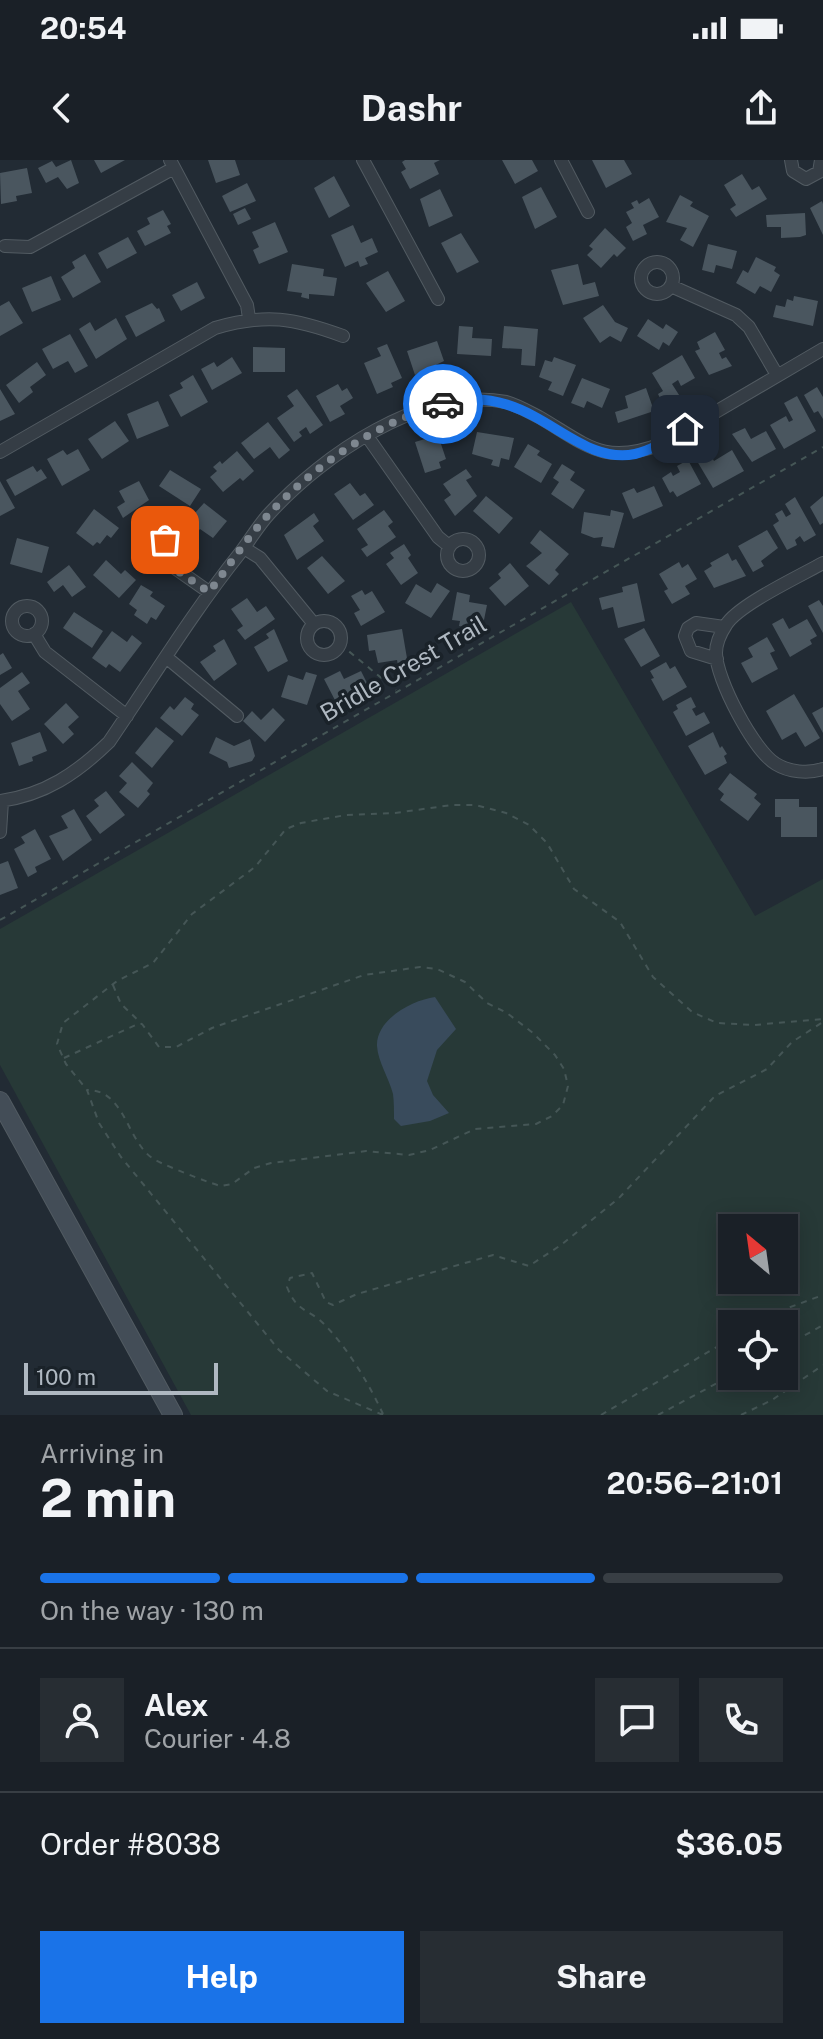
<!DOCTYPE html>
<html lang="en">
<head>
<meta charset="utf-8">
<style>
  :root { --surface:#1a2027; --page:#272d33; --text:#f1f3f6; --muted:#9fa3a7; --line:#383e44; --accent:#1a73e8 }
  body { margin:0; font-family:"Public Sans",sans-serif; background:var(--page); color:var(--text); height:100vh; display:flex; flex-direction:column; font-size:30px; white-space:nowrap }
  * { box-sizing:border-box; margin:0 }
  p { font-size:26px; color:var(--muted) }
  .icon { flex:none; width:44px; height:44px; fill:none; stroke:currentColor; stroke-width:2; stroke-linecap:round; stroke-linejoin:round }
  .map { position:relative; height:1255px; overflow:hidden }
  .side { display:flex; flex-direction:column; background:var(--surface); flex:1 }
  .side>* { flex:none }
  .needle { width:52px; rotate:331deg }
  .buttons { position:absolute; left:718px; top:1054px; display:grid; gap:16px }
  .buttons a { display:grid; place-items:center; width:80px; height:80px; border-radius:0px; background:var(--surface); box-shadow:0 4px 20px #0003,0 0 0 2px var(--line); font-size:40px }
  .scale { position:absolute; left:24px; bottom:20px; width:194px; box-sizing:border-box; padding-left:8px; border:4px solid #afb8c1; border-top:0; font-size:22px; line-height:28px; white-space:nowrap; color:#afb8c1; -webkit-text-stroke:6px #1a2229; paint-order:stroke }
  .pin { position:absolute; display:grid; place-items:center; width:68px; height:68px; color:#fff; margin:-34px; border-radius:16px; box-shadow:0 4px 12px #0006 }
  .courier { position:absolute; display:grid; place-items:center; width:80px; height:80px; margin:-40px; border:6px solid #1a73e8; border-radius:50%; background:#fff; color:#222; box-shadow:0 2px 10px #0007 }
  .overview em { font-style:normal; font-weight:700 }
  .overview div { display:flex; flex-direction:column-reverse }
  .overview { display:flex; align-items:center; justify-content:space-between; height:136px; padding:0 40px }
  h1 { font-size:52px; font-weight:700; line-height:60px }
  .bar { display:grid; grid-template-columns:repeat(4,1fr); gap:12px 8px; align-content:center; height:96px; padding:0 40px }
  .bar i { height:10px; border-radius:6px; background:var(--line) }
  .bar .current { background:var(--accent) }
  .bar p { grid-column:span 4 }
  .line { display:flex; align-items:center; gap:20px; padding:0 40px; border-top:2px solid var(--line) }
  .line div { flex:1 }
  .round { display:grid; place-items:center; flex:none; width:84px; height:84px; border-radius:0px; background:var(--page) }
  .action { display:flex; gap:16px; margin-top:auto; padding:16px 40px }
  .action a { flex:1; height:92px; border-radius:0px; background:var(--accent); color:#fff; font-size:32px; font-weight:700; line-height:92px; text-align:center }
  .action a+a { background:var(--page); color:var(--text) }
  .status { display:flex; justify-content:space-between; align-items:center; height:56px; padding:0 40px; background:var(--surface); direction:ltr }
  .status svg { height:22px; fill:currentColor }
  header { display:flex; justify-content:space-between; align-items:center; height:104px; padding:0 40px; background:var(--surface); font-size:36px; font-weight:700 }
  .map>svg:first-child { display:block }
</style>
</head>
<body>
<div class="status"><b>20:54</b><svg viewBox="0 0 49 12"><path d="M0 12V9h3v3zM5 12V6h3v6zM10 12V3h3v9zM15 12V0h3v12zM26 1h20v11H26zM47 4h2v5h-2z"/></svg></div>
<header><svg class="icon" aria-label="back" viewBox="0 0 24 24"><path d="M15 5l-7 7 7 7"/></svg>Dashr<svg class="icon" aria-label="share" viewBox="0 0 24 24"><path d="M12 15V3M7 8l5-5 5 5M5 13v7h14v-7"/></svg></header>
<div class="map">
<svg width="823" height="1255" viewBox="0 0 823 1255">
  <rect width="100%" height="100%" fill="#222b34"/>
  <path fill="#273937" fill-rule="evenodd" d="M571,442L755,756L823,719V1255H191L0,905V769ZM732,1068H784V1120H732ZM732,1164H784V1216H732Z"/>
  <path fill="#394b5c" d="M435,837L456,869L437,890L427,921L433,935L449,953L430,961L401,966L394,959C394,950 394,942 393,934C389,918 378,902 377,886C376,859 413,840 435,837Z"/>
  <path fill="#4a565f" d="M71,0L79,23L67,29L58,17L46,23L38,8L52,1L56,7Z
    M94,0H125L101,13Z
    M208,0H235L240,15L216,23Z
    M405,0H440L434,3L439,14L410,29L401,12L406,9L402,2Z
    M502,0H532L538,11L515,24Z
    M592,0H624L632,14L606,28Z
    M27,8L32,33L16,36L17,41L1,44L0,13Z
    M742,14L752,30L759,26L767,39L736,57L730,49L736,45L724,25Z
    M334,16L350,46L329,58L314,28Z
    M247,23L256,41L230,52L222,36Z
    M541,27L557,57L535,69L522,37Z
    M440,29L453,56L429,67L420,39Z
    M680,35L693,42L690,46L709,56L693,87L680,80L687,68L666,62Z
    M649,38L659,57L643,65L647,74L633,81L626,67L632,63L626,52L634,48L631,43L637,40L639,44Z
    M822,41L823,44V75L810,48Z
    M245,48L251,59L238,65L233,54Z
    M163,50L171,64L167,66L171,73L145,86L137,71L150,64L147,58Z
    M805,53L806,75L800,77L781,78V67H767L766,55Z
    M275,62L288,92L259,104L253,90L259,87L252,72Z
    M353,65L361,83L372,78L378,92L365,98L368,104L360,107L358,101L345,107L331,75Z
    M605,68L626,88L617,97L614,94L601,108L587,95L593,89L589,86Z
    M461,73L479,102L457,113L441,83Z
    M128,77L137,93L107,109L98,93Z
    M708,84L737,91L732,109L716,105L714,113L702,110Z
    M85,94L101,122L73,138L61,117L75,108L72,102Z
    M756,97L776,107L774,111L780,115L771,132L760,126L755,134L736,123L743,110L748,113Z
    M292,104L324,109L323,116L337,118L334,136L309,134V139L301,137L302,133L287,131Z
    M578,104L583,125L595,122L599,136L563,145L551,110Z
    M388,111L405,141L386,152L366,123Z
    M51,116L61,140L32,152L22,128Z
    M197,122L205,138L181,151L172,135Z
    M794,136L818,141L813,166L773,157L776,145L785,147L787,139L793,141Z
    M9,141L23,163L0,176V146Z
    M152,143L157,149L159,148L165,161L136,177L125,156Z
    M603,145L615,162L628,168L621,182L610,176L600,183L583,158Z
    M116,158L127,179L96,199L79,169L90,162L95,171Z
    M648,159L663,169L666,164L678,172L669,186L663,182L659,190L637,176Z
    M459,166L473,167L472,178L492,179L491,196L457,194Z
    M504,166L538,169L535,206L521,205L522,189L502,188Z
    M715,172L725,190L719,193L722,199L726,197L732,206L709,215L695,191L700,189L697,182Z
    M70,174L88,206L75,213L68,201L53,209L42,189Z
    M437,181L444,201L415,215L407,191Z
    M387,184L402,218L391,223L393,227L377,234L364,203L381,196L377,188Z
    M253,187L285,188V212H253Z
    M682,195L695,218L681,226L678,220L672,224L681,238L665,248L658,234L663,231L652,213Z
    M232,197L242,213L212,230L201,209L214,202L217,207Z
    M554,197L576,205L563,236L548,230L552,222L539,217L545,200L552,202Z
    M37,202L46,215L30,227L33,232L19,243L6,225Z
    M193,215L208,242L181,257L169,235L183,228L180,223Z
    M582,218L610,229L602,248L587,241L584,248L571,243Z
    M338,224L342,231L347,228L353,238L340,246L345,254L330,262L316,236Z
    M817,227L823,237V259L818,251L814,253L804,235Z
    M646,228L654,251L618,263L615,252L628,248L625,236Z
    M0,229L15,254L0,261Z
    M297,229L323,265L310,274L306,267L299,272L302,276L294,282L277,258L294,246L287,236Z
    M797,236L816,271L784,289L770,265L786,256L789,262L793,260L784,243Z
    M158,241L169,266L137,279L127,254Z
    M115,261L129,281L102,299L88,279Z
    M268,262L290,290L279,299L270,287L254,299L241,283Z
    M745,268L751,279L766,271L776,289L752,302L732,274Z
    M477,272L514,278L509,300L501,298L499,307L491,305L493,300L472,294Z
    M438,275L446,299L439,302L441,308L425,313L415,282Z
    M528,284L540,291L537,295L552,304L541,323L514,307Z
    M707,288L714,301L732,290L744,311L713,328L694,296Z
    M78,289L90,310L62,326L47,299L63,290L67,295Z
    M237,291L254,311L243,321L240,318L223,332L210,317L217,311L213,307L220,301L222,304Z
    M688,300L701,324L677,337L673,331L670,333L662,318L671,312L673,316L680,312L677,306Z
    M562,304L575,312L570,320L585,330L573,349L551,334L559,322L553,318Z
    M33,306L37,312L41,309L47,318L15,336L6,320Z
    M466,309L472,317L466,320L477,336L455,356L444,340L451,335L443,324Z
    M170,310L201,329L190,346L159,326Z
    M0,321L15,348L0,356Z
    M139,321L149,340L123,358L117,347L125,342L119,331Z
    M350,323L360,336L365,333L374,345L353,360L334,334Z
    M654,326L663,346L633,359L622,333L634,328L637,333Z
    M486,336L513,358L499,374L473,351Z
    M823,336V363L820,365L810,347Z
    M795,337L816,375L804,382L800,376L795,380L797,385L787,390L773,365L779,361L775,354L782,350L786,357L791,354L785,344Z
    M204,343L227,361L213,378L200,369L197,373L185,364Z
    M94,349L119,368L111,378L107,375L100,384L97,382L93,386L76,373Z
    M384,350L393,362L388,366L396,377L367,397L361,389L368,385L357,369Z
    M611,350L624,353L614,388L601,386L603,377L594,378L581,373L584,352L610,356Z
    M314,353L319,361L313,366L324,381L297,400L284,375Z
    M540,370L569,394L555,410L559,414L549,425L526,406L542,393L530,383Z
    M767,370L778,388L761,401L764,406L753,412L738,386Z
    M17,378L49,387L42,413L10,404Z
    M404,384L411,395L408,398L418,413L401,425L386,404L394,398L390,393Z
    M728,393L732,401L736,399L746,416L714,428L704,411L712,406L710,403Z
    M322,396L345,421L328,434L307,408Z
    M106,400L121,414L125,410L136,420L119,438L93,415Z
    M679,402L682,408L688,404L697,419L685,426L690,434L672,444L664,431L668,429L659,414Z
    M510,403L529,426L505,446L489,428L501,418L498,414Z
    M69,405L86,427L72,437L63,425L54,432L47,422Z
    M437,423L450,431L431,458L405,443L416,424L431,433Z
    M637,423L645,461L618,468L613,447L602,450L599,438L623,432L622,427Z
    M141,425L153,432L150,436L165,446L156,460L151,457L147,464L134,455L137,450L129,444Z
    M362,430L365,435L372,431L385,452L361,466L354,453L360,450L351,436Z
    M457,432L470,435L469,442L487,445L482,470L459,466L460,461L452,460Z
    M247,438L257,452L266,446L275,459L245,480L237,470L243,466L231,449Z
    M819,440L823,446V473L808,446Z
    M74,452L103,471L92,488L63,468Z
    M783,458L789,469L807,459L817,476L810,480L812,484L790,497L772,464Z
    M644,468L660,496L641,507L624,479Z
    M274,469L288,501L268,512L254,487L269,478L266,474Z
    M402,469L409,510L399,512L397,500L378,503L375,490L369,491L367,475Z
    M112,471L127,482L132,475L142,483L120,512L109,504L106,508L92,498Z
    M767,477L775,491L770,493L778,509L752,523L741,503L753,497L748,488Z
    M224,479L237,504L214,521L200,502L216,491L213,486Z
    M3,493L12,508L0,515V495Z
    M666,502L670,509L675,506L687,527L663,541L651,519L654,518L650,511Z
    M340,511L344,519L361,511L370,529L338,546L324,519Z
    M22,512L30,523L18,531L30,549L12,561L0,544V528Z
    M306,512L317,515L307,545L281,537L288,515L303,520Z
    M794,534L820,578L805,587L796,572L782,580L766,551Z
    M185,537L194,544L191,549L199,555L182,576L160,558L170,546L174,550Z
    M691,537L696,547L692,549L696,556L704,552L710,563L686,576L673,552L678,549L676,545Z
    M66,543L79,557L68,567L74,574L63,584L44,564Z
    M823,547V573L812,553Z
    M273,548L285,560L265,582L243,561L252,551L261,560Z
    M156,567L174,581L152,608L135,593Z
    M40,572L47,591L32,597L33,601L19,606L11,583Z
    M713,572L720,588L722,586L727,594L724,596L727,603L705,615L688,586Z
    M216,577L234,586L250,579L255,596L252,601L229,608L227,602L209,593Z
    M132,602L153,623L147,631L150,634L138,648L119,632L127,623L119,616Z
    M730,613L757,634L754,638L761,644L748,661L720,640L724,634L718,629Z
    M106,631L125,655L100,674L86,656L99,646L94,640Z
    M775,639H799V647H817V677H781V657H775Z
    M74,649L92,680L63,701L49,676L68,668L61,656Z
    M35,669L51,699L35,707L37,712L28,717L14,689L25,683L21,677Z
    M8,701L18,728L0,735V704Z"/>
  <g fill="none" stroke-linecap="round" stroke-linejoin="round">
    <defs>
      <path id="street" d="M170,0L247,145L249,158
        M363,0L438,139
        M561,0L588,52
        M791,0L793,11L806,19L819,12L821,0
        M5,86L30,87L174,8
        M641 118a16 16 0 1 1 32 0a16 16 0 1 1-32 0Z
        M671,126L736,155L749,167L777,215
        M367,276L438,377L449,386
        M0,292L215,168C266,153 294,158 343,176
        M447 395a16 16 0 1 1 32 0a16 16 0 1 1-32 0Z
        M244,388L260,398L314,464
        M162,399L167,390L165,380L156,374L146,376L140,385L146,399H162L209,432
        M823,403C800,416 738,445 726,465C720,474 716,483 716,493C716,519 754,591 776,604C789,612 808,614 823,609
        M12 461a15 15 0 1 1 30 0a15 15 0 1 1-30 0Z
        M307 478a17 17 0 1 1 34 0a17 17 0 1 1-34 0Z
        M34,474L45,492L127,556
        M166,497L237,556
        M717,499L691,491L685,476L688,468L696,463L724,467
        M0,641C45,635 77,613 109,582C152,519 192,453 240,393C250,380 258,366 269,354C323,295 422,226 506,242C517,245 529,252 539,257C587,285 604,306 661,284L823,189
        M0,672L2,641"/>
      <path id="secondary" d="M0,941L173,1255"/>
    </defs>
    <use href="#street" stroke="#525b62" stroke-width="14"/>
    <use href="#secondary" stroke="#525b62" stroke-width="20"/>
    <path stroke="#455656" stroke-width="2" stroke-dasharray="6 6" stroke-linecap="butt" d="M340,484L396,530
      M0,760L823,287
      M113,825L121,844L141,863
      M64,898L138,864H142L159,887H176L212,868L364,815L420,807L437,809L465,822L487,843L507,853L533,873L555,895L564,909L568,926L563,945L552,956L536,964L475,969L430,990L409,995L366,991L271,1003L254,1008L232,1024L221,1026C214,1025 158,1003 152,998C126,979 125,930 87,930
      M758,1164L785,1149L823,1135
      M784,1187L823,1165
      M383,1254C369,1224 349,1190 325,1165C310,1149 297,1153 287,1127L290,1118L312,1113L326,1142L333,1145L357,1134L493,1095L529,1106L561,1085L619,1038L715,936L767,909L792,882L823,862
      M383,1255L327,1231L279,1190L121,997L99,963L87,930L66,904L57,884L63,863L117,821L153,803L192,754L255,707L286,669L301,663L346,655L395,653L452,645H475L506,653L529,665L547,683L574,729L620,762L653,817L692,852L717,863L754,865L823,859
      M601,1255L732,1178
      M658,1255L732,1215
      M741,1255L772,1240L823,1205"/>
    <use href="#street" stroke="#353d45" stroke-width="12"/>
    <use href="#secondary" stroke="#434d57" stroke-width="18"/>
  </g>
  <g fill="none" stroke-linecap="round" stroke-linejoin="round">
    <path stroke="#7e8790" stroke-width="8" stroke-dasharray="0 14.4" d="M165,380L167,390L162,399L164,402L209,432C229,406 247,378 269,354C316,304 378,262 443,244"/>
    <path stroke="#1a73e8" stroke-width="10" d="M443,244C532,219 571,307 635,294C653,290 670,278 685,269"/>
  </g>
  <g text-anchor="middle" dominant-baseline="central" stroke-width="7" stroke-linejoin="round" paint-order="stroke">
    <g font-size="24" fill="#afb8c1" stroke="#1a2229">
      <text transform="translate(403 508) rotate(-30)">Bridle Crest Trail</text>
    </g>
  </g>
</svg>
<div class="buttons">
<a><svg class="needle" viewBox="-14 -14 28 28"><path d="M0-13l5 13h-10z" fill="#e53935"/><path d="M0 13l5-13h-10z" fill="#9fa3a7"/></svg></a>
<a><svg class="icon" aria-label="locate" viewBox="0 0 24 24"><circle cx="12" cy="12" r="6"/><path d="M12 2v4M12 18v4M2 12h4M18 12h4"/></svg></a>
</div>
<div class="scale">100 m</div>
<div class="pin" style="left:165px;top:380px;background:#ea580c"><svg class="icon" aria-label="bag" viewBox="0 0 24 24"><path d="M5 8h14l-1 12H6zM9 8a3 3 0 0 1 6 0"/></svg></div>
<div class="pin" style="left:685px;top:269px;background:#1f2937"><svg class="icon" aria-label="home" viewBox="0 0 24 24"><path d="M3 11l9-7 9 7M6 9v11h12V9"/></svg></div>
<div class="courier" style="left:443px;top:244px"><svg class="icon" aria-label="car" viewBox="0 0 24 24"><path d="M5 17H2v-5l4-1 3-4h7l3 4 3 1v5h-3M9 17h6M6 11h13"/><circle cx="7" cy="17" r="2"/><circle cx="17" cy="17" r="2"/></svg></div>
</div>
<section class="side">
<div class="overview"><div><h1>2 min</h1><p>Arriving in</p></div><em>20:56–21:01</em></div>
<div class="bar"><i class="current"></i><i class="current"></i><i class="current"></i><i></i><p>On the way · 130 m</p></div>
<div class="line" style="height:144px"><a class="round"><svg class="icon" aria-label="person" viewBox="0 0 24 24"><circle cx="12" cy="8" r="4"/><path d="M4 21q1-7 8-7t8 7"/></svg></a><div><b>Alex</b><p>Courier · 4.8</p></div><a class="round"><svg class="icon" aria-label="chat" viewBox="0 0 24 24"><path d="M4 5h16v11H9l-5 4z"/></svg></a><a class="round"><svg class="icon" aria-label="phone" viewBox="0 0 24 24"><path d="M5 4h4l2 5-3 2q2 4 5 5l2-3 5 2v4C11 20 4 13 5 4z"/></svg></a></div>
<div class="line" style="height:104px"><div>Order #8038</div><b>$36.05</b></div>
<div class="action"><a>Help</a><a>Share</a></div>
</section>
</body>
</html>
